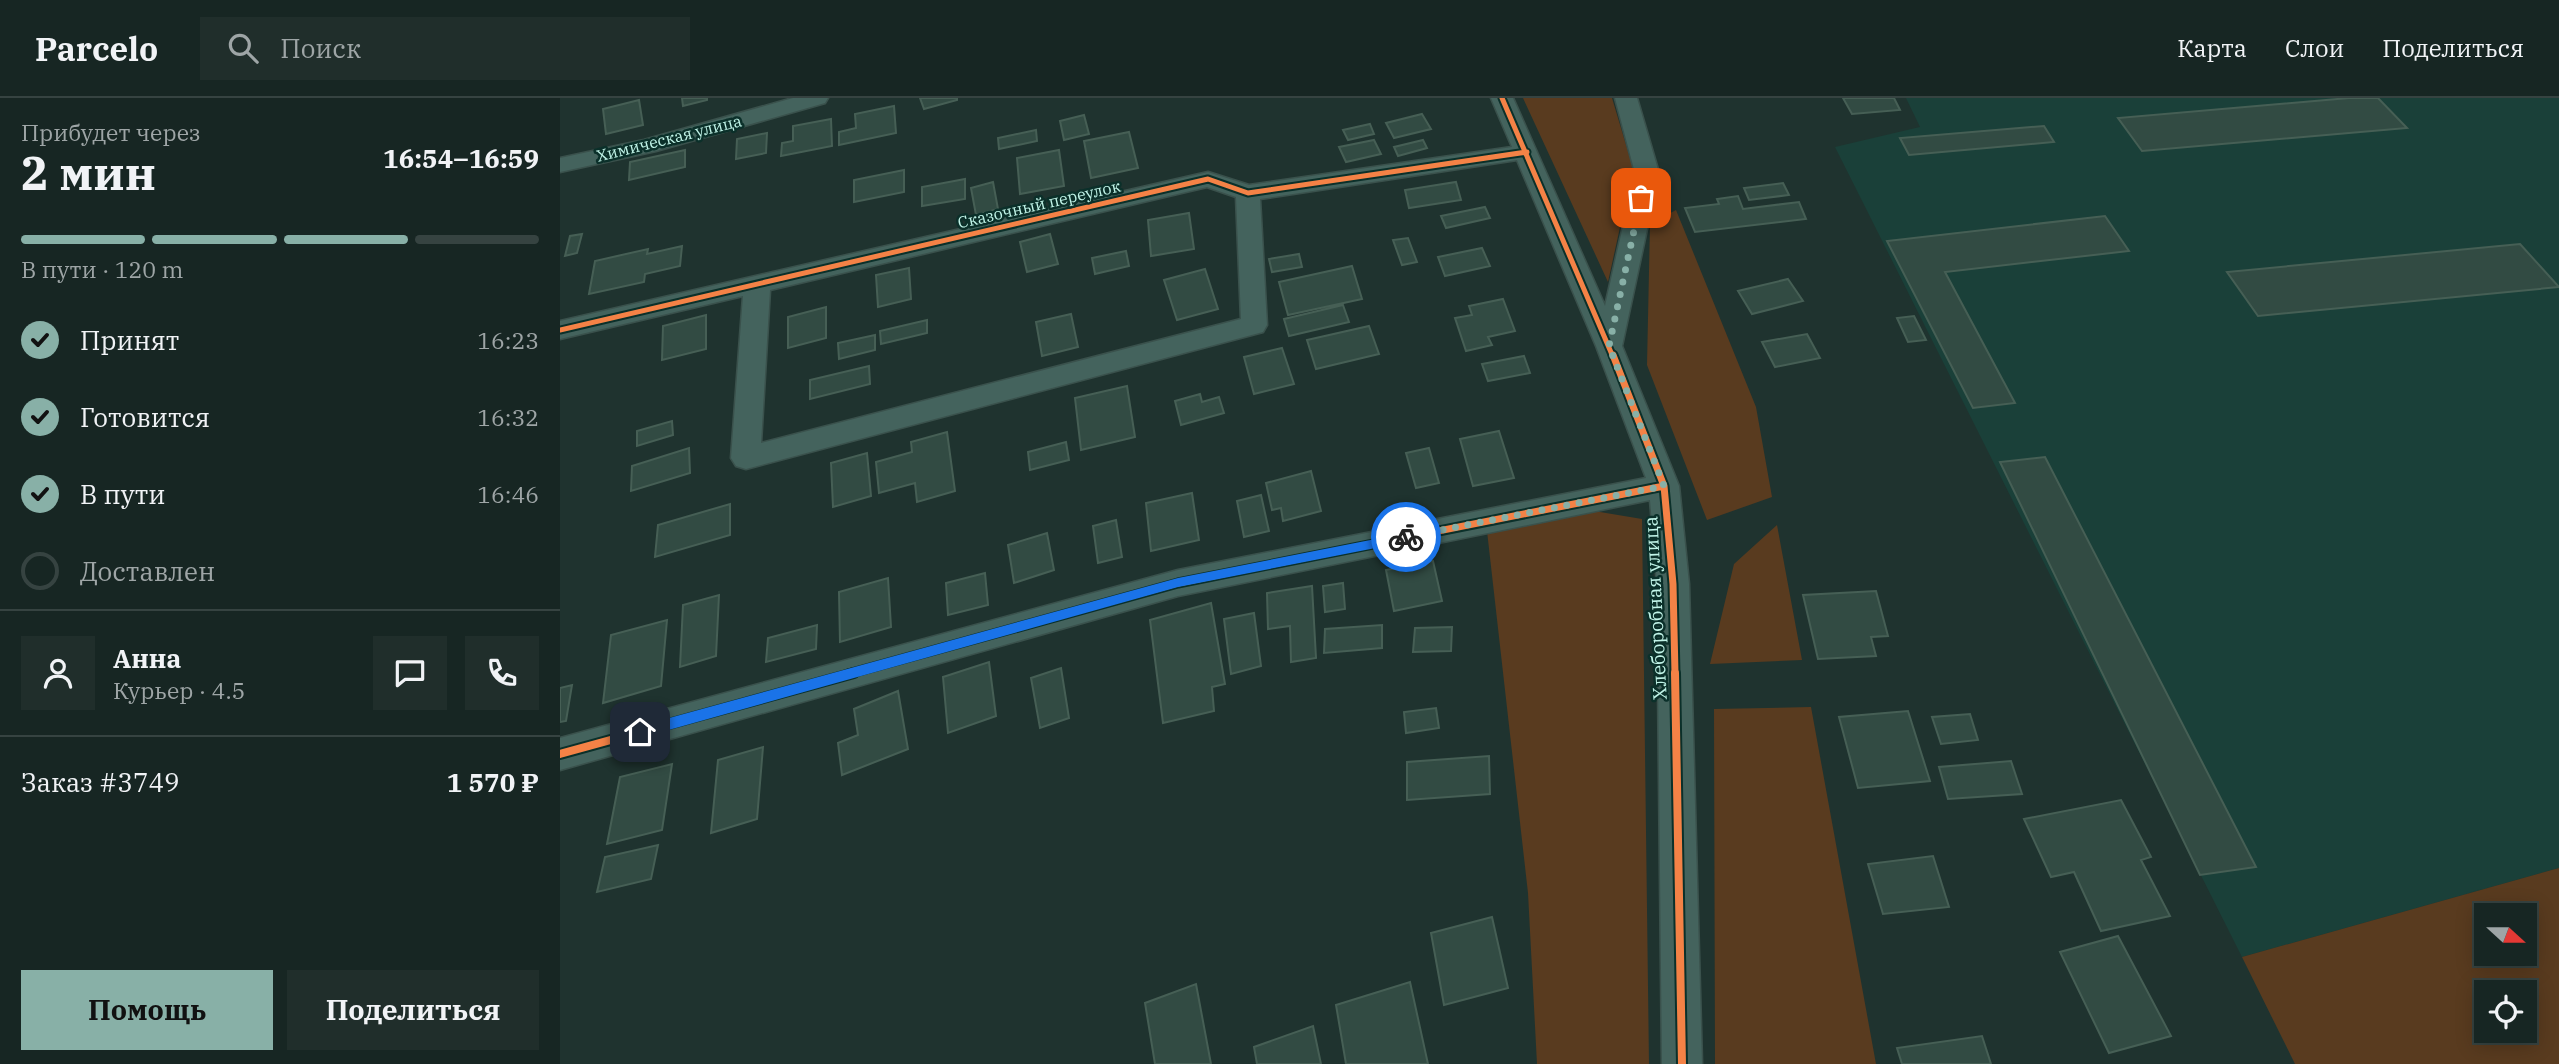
<!DOCTYPE html>
<html lang="ru">
<head>
<meta charset="utf-8">
<style>
  :root { --surface:#172623; --page:#202e2b; --text:#f1f3f6; --muted:#9ea5a6; --line:#364341; --accent:#88b0a7 }
  body { margin:0; font-family:"IBM Plex Serif",serif; background:var(--page); color:var(--text); height:100vh; display:flex; flex-direction:column; font-size:26px; white-space:nowrap }
  * { box-sizing:border-box; margin:0 }
  p { font-size:23px; color:var(--muted) }
  .icon { flex:none; width:38px; height:38px; fill:none; stroke:currentColor; stroke-width:2; stroke-linecap:round; stroke-linejoin:round }
  .map { position:relative; flex:1; overflow:hidden }
  .panel { display:flex; flex-direction:column; background:var(--surface); width:560px }
  .panel>* { flex:none }
  .needle { width:46px; rotate:111deg }
  .buttons { position:absolute; left:1914px; top:805px; display:grid; gap:14px }
  .buttons a { display:grid; place-items:center; width:63px; height:63px; border-radius:0px; background:var(--surface); box-shadow:0 4px 18px #0003,0 0 0 2px var(--line); font-size:35px }
  .pin { position:absolute; display:grid; place-items:center; width:60px; height:60px; color:#fff; margin:-30px; border-radius:14px; box-shadow:0 4px 10px #0006 }
  .courier { position:absolute; display:grid; place-items:center; width:70px; height:70px; margin:-35px; border:5px solid #1a73e8; border-radius:50%; background:#fff; color:#222; box-shadow:0 2px 9px #0007 }
  .head em { font-style:normal; font-weight:700 }
  .head div { display:flex; flex-direction:column-reverse }
  .head { display:flex; align-items:center; justify-content:space-between; height:119px; padding:0 21px }
  h1 { font-size:46px; font-weight:700; line-height:52px }
  .bar { display:grid; grid-template-columns:repeat(4,1fr); gap:10px 7px; align-content:center; height:84px; padding:0 21px }
  .bar i { height:9px; border-radius:5px; background:var(--line) }
  .bar .selected { background:var(--accent) }
  .bar p { grid-column:span 4 }
  .line { display:flex; align-items:center; gap:18px; padding:0 21px; border-top:2px solid var(--line) }
  .line div { flex:1 }
  .round { display:grid; place-items:center; flex:none; width:74px; height:74px; border-radius:0px; background:var(--page) }
  ol { padding:0 21px; list-style:none }
  li { display:flex; align-items:center; gap:21px; height:77px }
  li p { margin-inline-start:auto }
  li .icon { padding:7px; border-radius:50%; background:var(--accent); color:#111; stroke-width:4 }
  li:last-child { color:var(--muted) }
  li i { width:38px; height:38px; border:4px solid var(--line); border-radius:50% }
  .primary-button { display:flex; gap:14px; margin-top:auto; padding:14px 21px }
  .primary-button a { flex:1; height:80px; border-radius:0px; background:var(--accent); color:#111; font-size:28px; font-weight:700; line-height:80px; text-align:center }
  .primary-button a+a { background:var(--page); color:var(--text) }
  header { display:flex; align-items:center; gap:42px; box-sizing:border-box; height:98px; padding:0 35px; background:var(--surface); border-bottom:2px solid var(--line) }
  header strong { font-size:33px }
  nav { display:flex; gap:38px; margin-inline-start:auto; font-size:24px }
  .search { width:490px; height:63px; background:var(--page); display:flex; align-items:center; gap:18px; box-sizing:border-box; padding:0 24px; border-radius:0px; color:var(--muted); font-size:26px }
  main { display:flex; flex:1; min-height:0 }
  .map>svg:first-child { display:block }
</style>
</head>
<body>
<header>
<strong>Parcelo</strong>
<div class="search"><svg class="icon" aria-label="search" viewBox="0 0 24 24"><circle cx="10" cy="10" r="6"/><path d="M15 15l6 6"/></svg>Поиск</div>
<nav><a>Карта</a><a>Слои</a><a>Поделиться</a></nav>
</header>
<main>
<section class="panel">
<div class="head"><div><h1>2 мин</h1><p>Прибудет через</p></div><em>16:54–16:59</em></div>
<div class="bar"><i class="selected"></i><i class="selected"></i><i class="selected"></i><i></i><p>В пути · 120 m</p></div>
<ol>
<li><svg class="icon" aria-label="check" viewBox="0 0 24 24"><path d="M5 12l5 5 9-10"/></svg>Принят<p>16:23</p></li>
<li><svg class="icon" aria-label="check" viewBox="0 0 24 24"><path d="M5 12l5 5 9-10"/></svg>Готовится<p>16:32</p></li>
<li><svg class="icon" aria-label="check" viewBox="0 0 24 24"><path d="M5 12l5 5 9-10"/></svg>В пути<p>16:46</p></li>
<li><i></i>Доставлен</li>
</ol>
<div class="line" style="height:126px"><a class="round"><svg class="icon" aria-label="person" viewBox="0 0 24 24"><circle cx="12" cy="8" r="4"/><path d="M4 21q1-7 8-7t8 7"/></svg></a><div><b>Анна</b><p>Курьер · 4.5</p></div><a class="round"><svg class="icon" aria-label="chat" viewBox="0 0 24 24"><path d="M4 5h16v11H9l-5 4z"/></svg></a><a class="round"><svg class="icon" aria-label="phone" viewBox="0 0 24 24"><path d="M5 4h4l2 5-3 2q2 4 5 5l2-3 5 2v4C11 20 4 13 5 4z"/></svg></a></div>
<div class="line" style="height:91px"><div>Заказ #3749</div><b>1 570 ₽</b></div>
<div class="primary-button"><a>Помощь</a><a>Поделиться</a></div>
</section>
<div class="map">
<svg width="1999" height="966" viewBox="0 0 1999 966">
  <rect width="100%" height="100%" fill="#1f332f"/>
  <path fill="#1a4039" d="M1346,0H1999V770L1682,859L1275,49L1360,29Z"/>
  <path fill="#593b1f" fill-rule="evenodd" d="M963,0H1052L1073,70L1048,184Z
    M1116,112L1196,309L1212,399L1147,422L1087,267L1090,126Z
    M1034,413L1082,421L1089,966H977L968,795L927,433Z
    M1217,427L1242,562L1150,566L1174,466Z
    M1251,609L1316,966H1155L1154,611Z
    M1999,770V966H1735L1682,859ZM1927,817H1965V856H1927ZM1927,894H1965V933H1927Z"/>
  <path fill="#324b43" stroke="#465f55" stroke-width="2" d="M122,0H147V2L123,8Z
    M360,0H397V2L364,11Z
    M1283,0H1334L1340,12L1292,16Z
    M1789,0H1818L1847,30L1582,53L1558,20Z
    M79,2L83,27L46,36L43,11Z
    M334,8L336,35L279,47V34L296,30L295,16Z
    M862,16L871,31L834,40L826,25Z
    M524,17L529,36L504,42L500,23Z
    M271,21L272,48L221,58L222,45L233,43V28Z
    M810,26L814,36L788,42L783,32Z
    M1484,28L1494,44L1349,57L1340,40Z
    M476,32L477,43L439,51L438,40Z
    M569,34L578,70L531,80L524,43Z
    M207,35L206,55L176,61L177,41Z
    M814,42L821,56L786,64L779,49Z
    M863,42L867,50L838,58L834,49Z
    M125,52V69L69,82L70,64Z
    M499,52L504,88L460,96L457,60Z
    M344,72V94L294,104V82Z
    M405,81V101L362,108V89Z
    M433,84L438,111L416,117L411,90Z
    M896,84L901,102L849,110L845,92Z
    M1223,85L1229,97L1189,102L1184,90Z
    M1178,98L1183,111L1239,104L1246,121L1135,134L1125,110L1159,106L1157,101Z
    M925,109L930,120L886,130L881,118Z
    M629,115L634,151L591,158L588,122Z
    M1545,118L1569,153L1385,174L1455,305L1413,310L1327,143Z
    M22,136L17,155L5,158L10,138Z
    M490,136L498,166L467,174L460,144Z
    M848,140L857,164L842,167L833,142Z
    M1960,146L1999,189L1698,218L1667,174Z
    M122,148L120,168L85,176L84,184L29,196L35,163L88,151L87,156Z
    M922,150L930,168L885,178L878,159Z
    M566,153L569,168L535,176L532,160Z
    M739,156L742,169L712,174L709,161Z
    M792,168L802,201L728,217L719,184Z
    M349,170L351,201L318,209L316,177Z
    M645,171L658,211L617,222L604,182Z
    M1228,181L1243,203L1192,216L1178,193Z
    M943,201L955,233L928,239L932,247L906,253L895,220L912,217L909,208Z
    M783,207L789,224L729,238L724,221Z
    M266,209V240L228,250V219Z
    M511,216L518,249L482,258L476,224Z
    M146,217V251L102,262L103,228Z
    M1354,218L1366,242L1348,244L1337,220Z
    M367,222V235L321,246L320,233Z
    M809,228L819,256L756,271L747,242Z
    M1247,236L1260,260L1215,269L1202,244Z
    M315,237V252L279,261L278,245Z
    M722,250L734,286L694,296L684,259Z
    M964,258L970,275L928,283L922,266Z
    M309,268L310,286L250,301V282Z
    M567,288L575,339L521,352L515,300Z
    M640,296L642,304L659,299L664,315L621,327L615,303Z
    M112,323L113,337L77,348V333Z
    M939,333L954,380L913,388L900,341Z
    M387,334L395,393L357,404L355,385L319,395L316,364L352,354L351,344Z
    M506,344L509,362L470,372L468,354Z
    M129,350L130,375L71,393L72,368Z
    M869,350L879,385L856,390L846,355Z
    M307,355L311,398L273,409L271,365Z
    M1485,359L1696,769L1640,777L1440,364Z
    M751,373L761,413L723,423L721,410L712,412L706,385Z
    M632,395L639,442L591,453L586,405Z
    M701,397L709,433L684,439L677,403Z
    M170,406V437L95,459L98,427Z
    M556,422L562,459L538,465L533,428Z
    M487,435L494,472L454,485L448,447Z
    M873,463L882,503L834,513L826,472Z
    M425,475L428,507L388,517L386,485Z
    M328,480L331,529L280,544L279,494Z
    M783,485L785,511L765,514L763,488Z
    M752,488L756,560L731,564L730,528L708,531L707,495Z
    M1316,493L1328,538L1311,539L1316,558L1258,561L1243,497Z
    M159,497L156,558L120,569L123,507Z
    M651,505L665,586L652,589L654,613L603,625L590,522Z
    M694,515L701,568L671,576L664,521Z
    M107,522L101,588L43,605L51,537Z
    M257,527L256,551L206,564L208,540Z
    M822,527V550L764,555L765,531Z
    M892,529L891,553L853,554L855,530Z
    M429,564L436,618L388,635L383,579Z
    M501,570L509,620L480,630L471,580Z
    M12,587L6,623L0,624V590Z
    M338,593L348,651L282,677L278,645L298,637L294,611Z
    M876,610L879,630L846,635L844,614Z
    M1348,613L1370,683L1298,690L1279,619Z
    M1410,616L1418,642L1381,646L1372,619Z
    M203,649L197,721L151,735L158,662Z
    M929,658L930,696L847,702V664Z
    M1451,663L1462,696L1388,701L1379,669Z
    M112,666L102,732L47,746L60,679Z
    M1561,702L1591,759L1581,762L1610,818L1541,833L1514,774L1491,779L1464,721Z
    M98,747L91,781L37,794L45,759Z
    M1373,758L1389,809L1323,816L1308,766Z
    M932,819L948,890L884,907L871,835Z
    M1558,838L1611,938L1549,955L1500,854Z
    M850,884L868,966H786L776,907Z
    M636,886L651,966H595L585,905Z
    M753,928L761,966H697L694,949Z
    M1422,938L1431,966H1342L1337,950Z"/>
  <g fill="none" stroke-linecap="round" stroke-linejoin="round">
    <defs>
      <path id="minor" d="M233,0H268L265,5L96,53L0,74V60L84,42Z
        M931,0H953L1045,208L1075,75L1055,0H1077L1099,75L1062,248L1119,388L1129,486L1142,966H1102L1097,486L1090,402L618,498L0,672V640L618,472L1086,380L1036,248L957,62L700,101L707,227L703,234L186,371L176,368L171,360L183,198L0,241V223L648,74L689,87L952,49ZM647,89L676,99L681,221L201,345L210,192Z"/>
    </defs>
    <use href="#minor" stroke="#3a514c" stroke-width="3"/>
    <use href="#minor" fill="#44635d" fill-rule="evenodd"/>
    <defs>
      <path id="cycleway-far2" d="M942,0L1053,259
        M0,232L648,81L688,95L967,54"/>
      <path id="cycleway-far1" d="M1053,257L1104,388L1113,486L1115,576
        M288,576L618,485L1104,388"/>
      <path id="cycleway" d="M1115,575L1122,966
        M0,656L294,575"/>
    </defs>
    <use href="#cycleway-far2" stroke="#0b302a" stroke-width="9"/>
    <use href="#cycleway-far1" stroke="#0b302a" stroke-width="11"/>
    <use href="#cycleway" stroke="#0b302a" stroke-width="12"/>
    <use href="#cycleway-far2" stroke="#f48246" stroke-width="5"/>
    <use href="#cycleway-far1" stroke="#f48246" stroke-width="7"/>
    <use href="#cycleway" stroke="#f48246" stroke-width="8"/>
  </g>
  <path fill="#1a73e8" d="M846,435L851,439L846,444L618,489L80,640L74,634L80,628L618,480Z"/>
  <g fill="none" stroke-linecap="round" stroke-linejoin="round">
    <path stroke="#88b0a7" stroke-width="7" stroke-dasharray="0 12.6" d="M846,439L1104,388L1049,248L1081,100"/>
  </g>
  <g text-anchor="middle" dominant-baseline="central" stroke-width="5" stroke-linejoin="round" paint-order="stroke">
    <g font-size="16" fill="#c1f4e8" stroke="#0b302a">
      <text transform="translate(109 40) rotate(-14)">Химическая улица</text>
      <text transform="translate(479 106) rotate(-13)">Сказочный переулок</text>
    </g>
    <g font-size="19" fill="#c1f4e8" stroke="#0b302a">
      <text transform="translate(1095 510) rotate(-93)">Хлеборобная улица</text>
    </g>
  </g>
</svg>
<div class="buttons">
<a><svg class="needle" viewBox="-14 -14 28 28"><path d="M0-13l5 13h-10z" fill="#e53935"/><path d="M0 13l5-13h-10z" fill="#9ea5a6"/></svg></a>
<a><svg class="icon" aria-label="locate" viewBox="0 0 24 24"><circle cx="12" cy="12" r="6"/><path d="M12 2v4M12 18v4M2 12h4M18 12h4"/></svg></a>
</div>
<div class="pin" style="left:1081px;top:100px;background:#ea580c"><svg class="icon" aria-label="bag" viewBox="0 0 24 24"><path d="M5 8h14l-1 12H6zM9 8a3 3 0 0 1 6 0"/></svg></div>
<div class="pin" style="left:80px;top:634px;background:#1f2937"><svg class="icon" aria-label="home" viewBox="0 0 24 24"><path d="M3 11l9-7 9 7M6 9v11h12V9"/></svg></div>
<div class="courier" style="left:846px;top:439px"><svg class="icon" aria-label="bike" viewBox="0 0 24 24"><circle cx="6" cy="16" r="4"/><circle cx="18" cy="16" r="4"/><path d="M6 16l4-8h5l3 8M10 8l3 8H6M13 5h3"/></svg></div>
</div>
</main>
</body>
</html>
